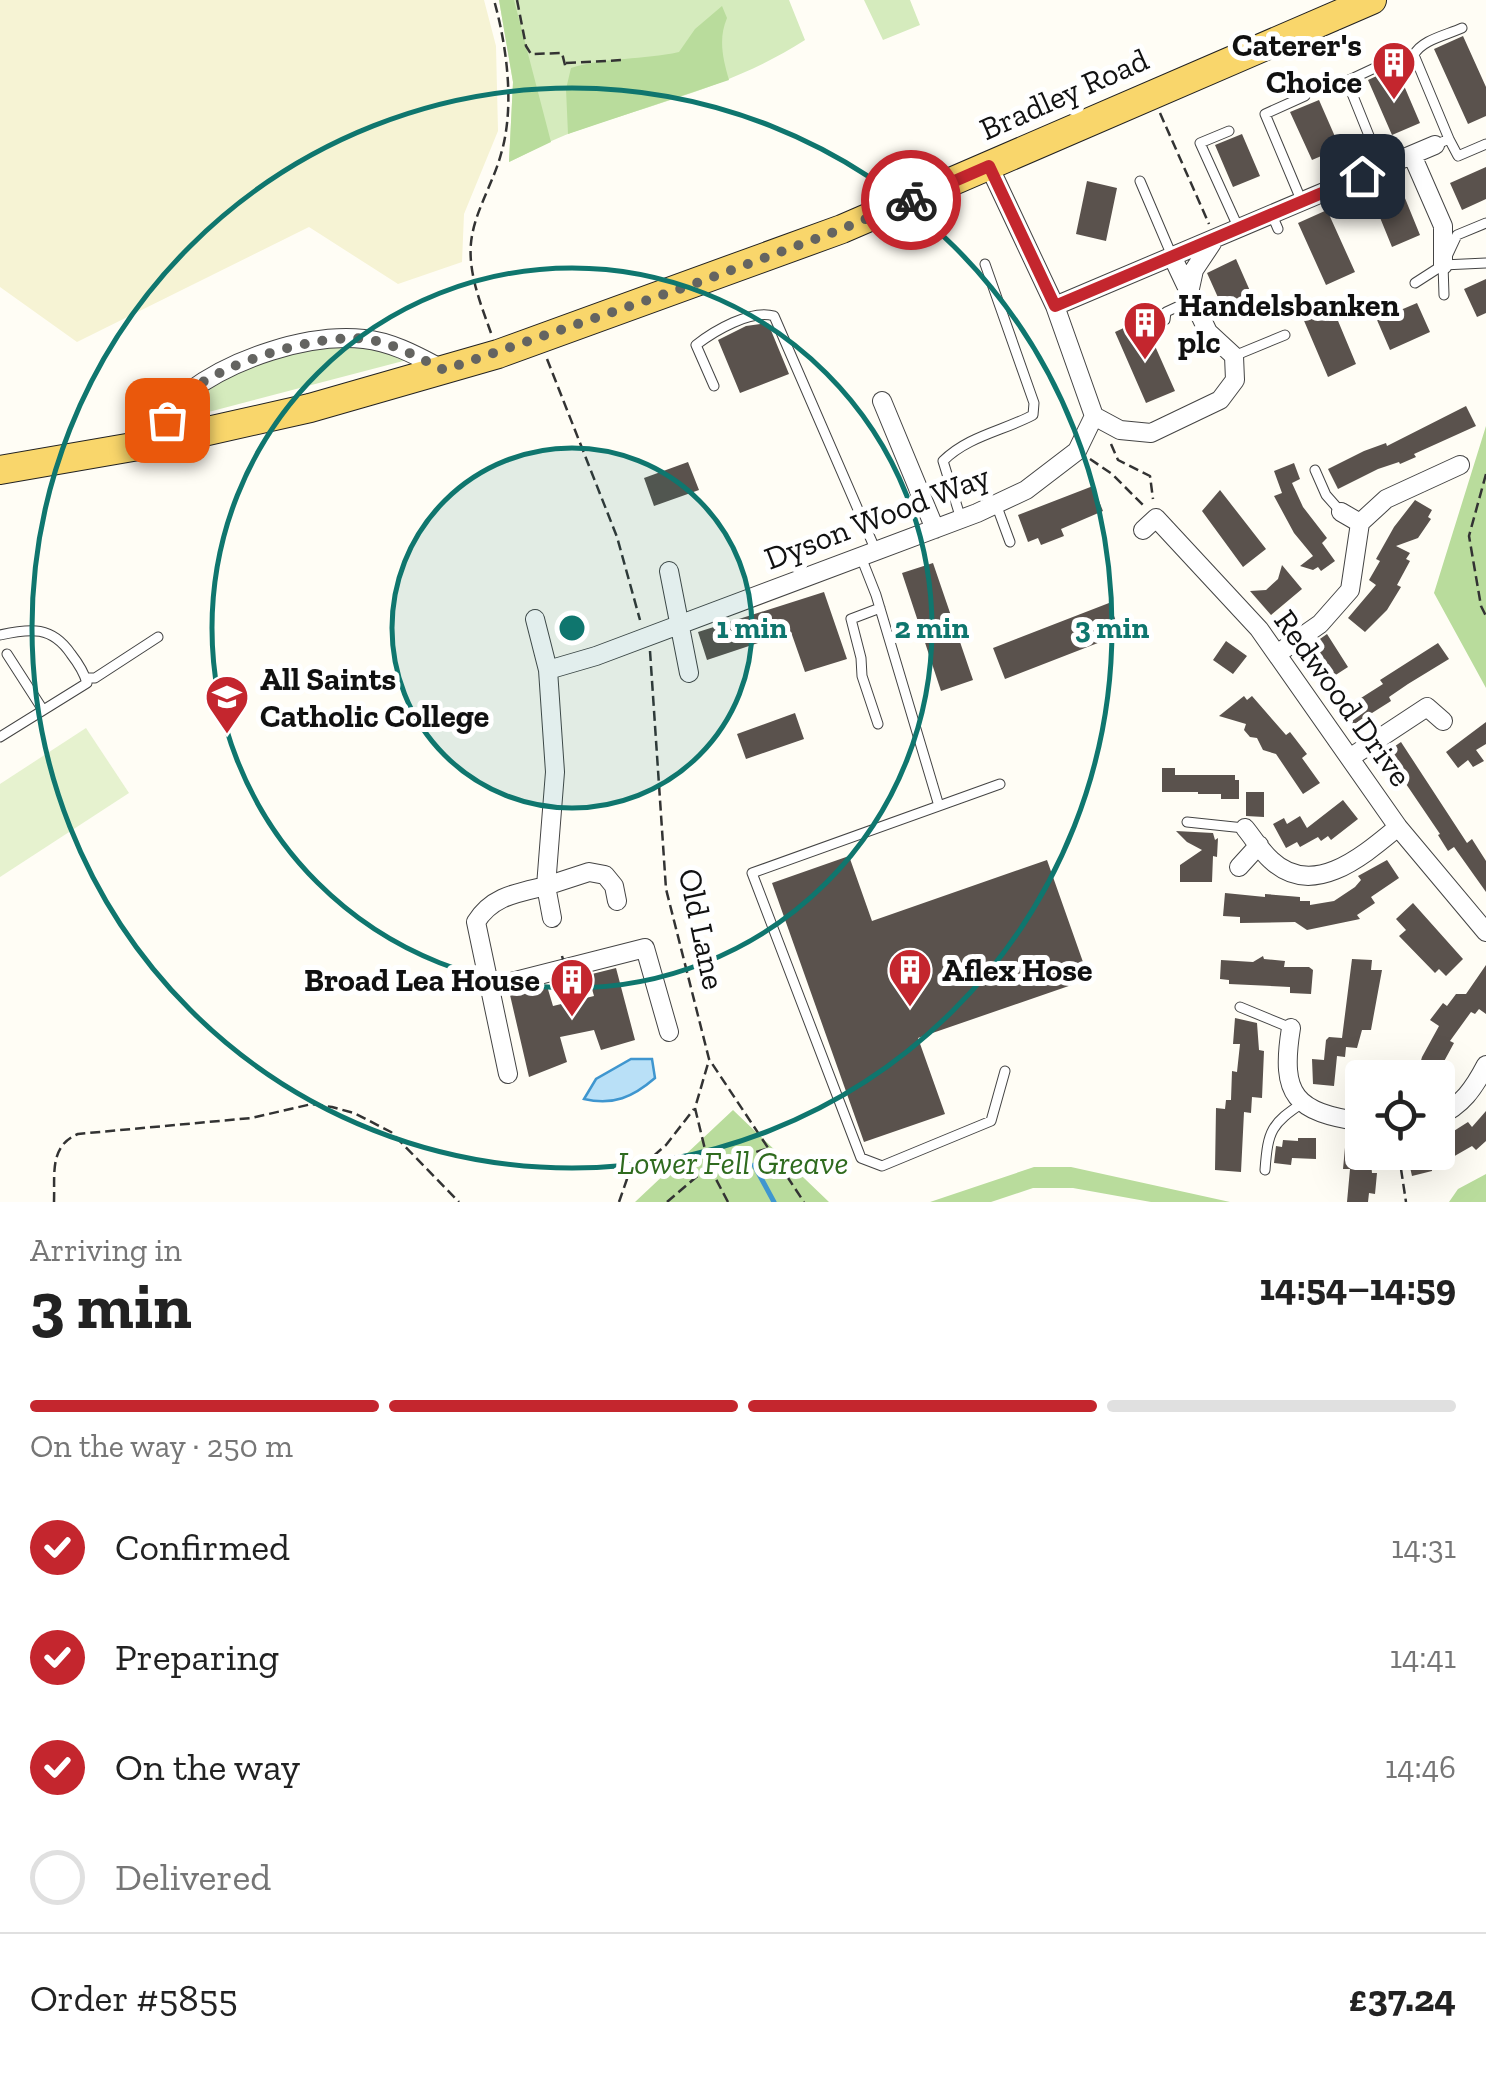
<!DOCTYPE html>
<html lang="en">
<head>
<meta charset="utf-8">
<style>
  :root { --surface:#fff; --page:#f2f2f2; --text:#222; --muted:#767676; --line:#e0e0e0; --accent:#c4262e }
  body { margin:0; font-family:"Zilla Slab",serif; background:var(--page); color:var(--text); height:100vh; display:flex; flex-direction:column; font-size:38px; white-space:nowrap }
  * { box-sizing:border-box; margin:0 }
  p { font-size:32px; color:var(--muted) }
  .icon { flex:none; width:55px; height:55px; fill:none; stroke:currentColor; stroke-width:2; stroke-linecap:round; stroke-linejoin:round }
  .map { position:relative; height:1202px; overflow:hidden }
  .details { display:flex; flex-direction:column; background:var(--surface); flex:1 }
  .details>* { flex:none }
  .tools { position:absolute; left:1345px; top:1060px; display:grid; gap:20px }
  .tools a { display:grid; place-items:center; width:110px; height:110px; border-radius:10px; background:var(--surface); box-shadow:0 10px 40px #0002; font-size:50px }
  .pin { position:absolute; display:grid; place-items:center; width:85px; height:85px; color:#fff; margin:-42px; border-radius:20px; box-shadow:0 5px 15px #0006 }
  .courier { position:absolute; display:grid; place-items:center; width:100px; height:100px; margin:-50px; border:8px solid #c4262e; border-radius:50%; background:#fff; color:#222; box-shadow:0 2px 12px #0007 }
  .head em { font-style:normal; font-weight:700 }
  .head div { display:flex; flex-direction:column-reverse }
  .head { display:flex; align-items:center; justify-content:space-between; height:170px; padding:0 30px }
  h1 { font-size:65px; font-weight:700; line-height:75px }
  .bar { display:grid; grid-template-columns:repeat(4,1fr); gap:15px 10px; align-content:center; height:120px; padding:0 30px }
  .bar i { height:12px; border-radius:8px; background:var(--line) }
  .bar .selected { background:var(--accent) }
  .bar p { grid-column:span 4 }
  .line { display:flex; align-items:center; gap:25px; padding:0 30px; border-top:2px solid var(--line) }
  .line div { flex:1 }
  ol { padding:0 30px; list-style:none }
  li { display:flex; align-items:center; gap:30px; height:110px }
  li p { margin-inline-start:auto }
  li .icon { padding:10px; border-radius:50%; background:var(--accent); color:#fff; stroke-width:4 }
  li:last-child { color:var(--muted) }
  li i { width:55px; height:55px; border:5px solid var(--line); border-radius:50% }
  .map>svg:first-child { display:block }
</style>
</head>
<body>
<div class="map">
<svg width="1486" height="1202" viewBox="0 0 1486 1202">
  <rect width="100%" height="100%" fill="#fffdf5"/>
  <path fill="#f6f3d4" d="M0,0H484L496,46L498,131L464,214L462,262L398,284L309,227L77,342L0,287Z"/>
  <path fill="#d5ebbd" d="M499,0H789L805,40C734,86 652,104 573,132C551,140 530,152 509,162L513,82Z
    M864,0H910L920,25L883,40Z
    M336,346H372L407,360L182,419C203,370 289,354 336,346Z"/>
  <path fill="#b9dc9c" d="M499,0H514L551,142L509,162L513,82Z
    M722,6L727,18C718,39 723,59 729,80L568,134L566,89L571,68C606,57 643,60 679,52L695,29Z
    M1486,426V688L1434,593Z
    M733,1110L829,1202H635Z
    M1034,1167H1071L1230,1202H1151L1073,1188H1033L991,1202H930Z
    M1486,1174V1202H1449L1458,1189Z"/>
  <path fill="#e6f2cf" d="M86,728L129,793L0,877V784Z"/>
  <path fill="#b9e0f7" stroke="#3f96cf" stroke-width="2.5" d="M631,1059H652L655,1078C633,1097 613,1106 584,1099L596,1079Z"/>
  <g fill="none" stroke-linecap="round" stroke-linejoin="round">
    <path stroke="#3f96cf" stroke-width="5" d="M754,1165L774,1202"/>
  </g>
  <path fill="#5a524d" d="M1463,36L1486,87V116L1468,124L1434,49Z
    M1396,67L1420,123L1392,135L1368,80Z
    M1319,100L1340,148L1312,160L1290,112Z
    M1242,134L1260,176L1233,187L1215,145Z
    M1486,167V199L1462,210L1450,183Z
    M1087,181L1117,188L1106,241L1076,234Z
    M1400,186L1420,235L1392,247L1372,198Z
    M1327,210L1355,272L1326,285L1298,223Z
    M1236,259L1254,300L1225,313L1207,273Z
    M1486,279V313L1477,317L1464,289Z
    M1417,303L1430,332L1390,350L1377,320Z
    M1331,304L1356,364L1328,377L1302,316Z
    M1143,319L1175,391L1146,403L1115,332Z
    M768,323L789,374L740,393L718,340L746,326Z
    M1466,406L1476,426L1414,454L1416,457L1400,464L1399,462L1378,469L1338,489L1328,469L1364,451L1386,443L1387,446Z
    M688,462L699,490L654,506L644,478Z
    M1294,463L1300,479L1292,483L1303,507L1327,538L1322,543L1335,561L1321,571L1318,567L1313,570L1300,566L1313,556L1294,533L1274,496L1282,493L1274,471Z
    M1093,486L1103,511L1061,529L1064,536L1041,545L1038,538L1028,542L1018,515Z
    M1220,490L1266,549L1243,567L1202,511Z
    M1415,500L1432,510L1428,517L1431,519L1418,538L1396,546L1410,553L1406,559L1410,561L1397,585L1401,587L1387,610L1365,632L1348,618L1376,585L1369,580L1380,561L1376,559L1394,527Z
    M933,563L973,680L941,691L902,573Z
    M1282,565L1302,589L1271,615L1250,591L1266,590L1278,579Z
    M824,592L847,659L805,672L791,632L707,660L698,632Z
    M1109,603L1121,634L1005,679L993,648Z
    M1327,634L1348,667L1331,678L1310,646Z
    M1226,641L1247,656L1233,674L1213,660Z
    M1438,643L1449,659L1408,684L1389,697L1391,701L1353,725L1342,710L1383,684L1380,680Z
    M1244,696L1247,700L1252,696L1286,735L1290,732L1307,754L1302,758L1320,783L1303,794L1276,754L1263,750L1257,738L1250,737L1244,730L1246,724L1219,716Z
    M795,713L804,739L746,759L737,734Z
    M1486,722V744L1476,750L1484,761L1473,767L1468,760L1458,768L1446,752Z
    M1401,742L1467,843L1472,839L1486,861V892L1454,847L1448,851L1438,835L1440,834L1385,753Z
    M1162,768H1175V775H1235V780H1239V799H1221V794H1198V792H1162Z
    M1246,792H1264V817L1246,816Z
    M1343,800L1358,819L1331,840L1328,836L1321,841L1318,837L1300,847L1297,842L1286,848L1273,824L1284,818L1287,824L1300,816L1307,828Z
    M1176,831L1213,833L1215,840L1218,838L1217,857L1213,856L1212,882H1180V865L1202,850L1187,842Z
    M849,856L872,921L1047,860L1089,979L918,1038L945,1114L864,1142L772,883Z
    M1387,860L1399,878L1371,897L1375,903L1357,915L1360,919L1307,930L1295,922L1240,923V917L1223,916L1225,893L1265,897V894L1300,897V901H1310V905L1334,901L1355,887L1361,880L1358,876Z
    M1413,903L1463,959L1446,976L1439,969L1435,973L1399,936L1406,930L1396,919Z
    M1263,956L1264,959L1285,961L1284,967H1309L1313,970L1311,994L1290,993V987L1229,984V980L1220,979L1221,960L1253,962Z
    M1352,959L1372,960L1371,970H1382L1371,1030H1362L1357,1048L1346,1047L1345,1057L1337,1056L1334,1086L1313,1084L1312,1059L1324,1060L1326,1040L1329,1037L1342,1038Z
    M1486,965V1014L1479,1009L1475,1014L1471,1012L1450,1041L1454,1043L1435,1078H1416L1422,1057L1439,1026L1430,1020L1443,1003L1447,1006L1456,994H1466Z
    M616,968L635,1040L601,1050L594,1030L560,1037L567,1062L529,1077L510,995L547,986L553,1006L594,996L588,975Z
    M1235,1018L1257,1023L1259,1050L1264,1051L1262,1098L1252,1097L1251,1113L1244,1112L1241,1172L1215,1170L1216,1108L1225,1109L1226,1100H1231L1232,1071L1237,1072L1240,1044H1233Z
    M1486,1111V1141L1476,1150L1472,1146L1432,1169V1171L1412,1176L1409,1163L1414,1152H1438V1141L1468,1122L1472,1127Z
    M1346,1137L1362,1138V1152H1370L1372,1173H1377L1375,1194L1369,1193L1368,1202H1347L1350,1169H1343Z
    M1298,1138H1316V1159L1292,1158L1291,1165L1274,1163L1276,1146L1282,1147L1283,1140L1298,1141Z"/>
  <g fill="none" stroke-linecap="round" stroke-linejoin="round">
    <defs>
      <path id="lane" d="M1379,66L1347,81L1382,168
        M1229,131L1200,143L1239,229
        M1449,139L1458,156L1486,144
        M1435,145L1449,139L1414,55C1421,40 1447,35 1462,28
        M1140,181L1172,256
        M1341,185L1348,200
        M1302,202L1265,114L1305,96
        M1272,215L1278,229
        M1415,283L1443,265L1486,263
        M1444,295L1443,265L1457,235L1486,223
        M1165,320L1166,312L1192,300
        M1234,356L1285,335
        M714,386L696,345C714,331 751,309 774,316L876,551
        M1315,470L1326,495L1341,512
        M996,504L1010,542
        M961,519L943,461C968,436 1003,431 1033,415L1034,403L985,264
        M861,557L876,595L939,806
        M0,635C31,628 52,626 71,654C78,663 84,672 87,683L0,737
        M7,654L43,710
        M87,678H95L158,637
        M878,724L862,676L861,658L851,619L880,608
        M1000,784L752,873L861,1158L882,1166L991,1121L1005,1071
        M1187,822L1244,828
        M1240,1007L1291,1028
        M1265,1170C1268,1130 1271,1124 1304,1102"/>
      <path id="street" d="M1412,155L1443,226V265
        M1189,293L1194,270L1212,243
        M1055,306L1435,145
        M882,401L935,529
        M1094,416L1120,430L1151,433L1220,400L1235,380L1234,356L1208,332L1173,258
        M150,444C161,428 172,405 187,393C232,359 307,333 364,339C393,342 419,357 444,370
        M1341,512L1360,523
        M1143,530L1156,518L1259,629L1398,827L1486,932
        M669,571L689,673
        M535,619L548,670
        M1277,654L1320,624L1350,590L1360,523L1386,499L1460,465
        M1351,757L1427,707L1443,721
        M1245,828C1254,839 1261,851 1271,860C1313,900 1364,855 1398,827
        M1239,867L1259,845
        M552,918L546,886L589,872L605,875L614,886L617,901
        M488,988L645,948L669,1032
        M1291,1028C1280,1096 1295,1112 1362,1122
        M508,1074L476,922C492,896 517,893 546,886L555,772L548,670L596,656L977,513L1026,490L1077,451L1094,416L1055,306L989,166
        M1438,1116C1462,1106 1474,1088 1486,1065
        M1401,1153V1152"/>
      <path id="primary" d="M0,470L150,444L310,408L498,354L842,229L1372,0"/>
    </defs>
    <use href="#lane" stroke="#444" stroke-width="11"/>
    <use href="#street" stroke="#444" stroke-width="20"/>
    <use href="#primary" stroke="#222" stroke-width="30"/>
    <path stroke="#333" stroke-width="2.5" stroke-dasharray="10 5" stroke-linecap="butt" d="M517,0L526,46L531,54L562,53L566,69
      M566,63L623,60
      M1160,113L1209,224
      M491,333C481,305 468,273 471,243C474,212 493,184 501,154C515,107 507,47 494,0
      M547,359L617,537L640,620
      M1111,444L1118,460L1150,476L1153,499
      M1090,459L1112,474L1144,506
      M1486,474L1469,536L1481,606L1486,616
      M650,651L666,889L709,1059L804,1202
      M1401,1169L1406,1202
      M54,1202C55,1174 49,1146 78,1134L251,1118L312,1104L332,1107L354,1113L391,1132L459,1202
      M619,1202L627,1179L666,1145L694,1109
      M667,1202L709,1166L695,1108L709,1060
      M728,1202L709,1166L766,1149"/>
    <use href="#lane" stroke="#fff" stroke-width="9"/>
    <use href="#street" stroke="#fff" stroke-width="18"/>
    <use href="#primary" stroke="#f9d66b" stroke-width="28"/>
    <path stroke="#333" stroke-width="2.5" stroke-dasharray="10 5" stroke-linecap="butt" d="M562,956L575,1000"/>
  </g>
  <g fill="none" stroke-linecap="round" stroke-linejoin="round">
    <path stroke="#646461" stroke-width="10" stroke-dasharray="0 18" d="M167,420C172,412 178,401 185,395C221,363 318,333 366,339C394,343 419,358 444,370L694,284L842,229L911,200"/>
    <path stroke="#c4262e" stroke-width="12" d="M911,200L989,166L1055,306L1362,176"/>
  </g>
  <circle cx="572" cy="628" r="180" fill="#0f766e" fill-opacity=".12"/>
  <g fill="none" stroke="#0f766e" stroke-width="5">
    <circle cx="572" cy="628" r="180"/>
    <circle cx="572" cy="628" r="360"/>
    <circle cx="572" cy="628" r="540"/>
  </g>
  <defs>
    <symbol id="building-pin" viewBox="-11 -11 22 30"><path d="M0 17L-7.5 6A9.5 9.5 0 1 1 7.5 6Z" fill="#c4262e" stroke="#fff"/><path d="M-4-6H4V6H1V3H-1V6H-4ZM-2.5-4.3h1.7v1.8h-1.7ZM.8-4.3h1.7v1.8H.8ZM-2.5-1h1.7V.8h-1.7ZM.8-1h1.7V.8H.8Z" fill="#fff"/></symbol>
    <symbol id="school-pin" viewBox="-11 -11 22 30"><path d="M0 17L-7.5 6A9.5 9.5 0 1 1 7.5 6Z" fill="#c4262e" stroke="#fff"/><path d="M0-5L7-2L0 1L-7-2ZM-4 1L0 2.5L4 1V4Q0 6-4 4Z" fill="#fff"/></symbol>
  </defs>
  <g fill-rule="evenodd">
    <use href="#building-pin" x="1369" y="38" width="50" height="68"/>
    <use href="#building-pin" x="1120" y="298" width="50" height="68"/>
    <use href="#school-pin" x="202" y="672" width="50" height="68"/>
    <use href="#building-pin" x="885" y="945" width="50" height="68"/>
    <use href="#building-pin" x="547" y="955" width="50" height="68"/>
  </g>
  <g text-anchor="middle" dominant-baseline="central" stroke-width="10" stroke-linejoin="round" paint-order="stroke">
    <g font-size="32" font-weight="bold" fill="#111" stroke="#fff" text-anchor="start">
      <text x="1362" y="45" text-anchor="end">Caterer's<tspan x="1362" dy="37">Choice</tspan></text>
      <text x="1178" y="305">Handelsbanken<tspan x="1178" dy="37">plc</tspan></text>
      <text x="260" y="679">All Saints<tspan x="260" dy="37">Catholic College</tspan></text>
      <text x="942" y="970">Aflex Hose</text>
      <text x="540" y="980" text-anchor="end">Broad Lea House</text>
    </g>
    <g font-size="32" fill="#111" stroke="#fff">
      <text transform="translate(1064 94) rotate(-24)">Bradley Road</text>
      <text transform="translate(877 517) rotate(-21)">Dyson Wood Way</text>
      <text transform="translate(1343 698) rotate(54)">Redwood Drive</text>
      <text transform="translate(702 929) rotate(78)">Old Lane</text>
    </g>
    <g font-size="32" font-style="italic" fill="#2f6b1f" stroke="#fff">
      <text x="733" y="1163">Lower Fell Greave</text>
    </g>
  </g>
  <circle cx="572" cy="628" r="15" fill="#0f766e" stroke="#fff" stroke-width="5"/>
  <g font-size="30" text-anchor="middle" font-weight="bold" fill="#0f766e" stroke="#fff" stroke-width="10" stroke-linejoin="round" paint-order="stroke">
    <text x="752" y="638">1 min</text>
    <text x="932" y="638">2 min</text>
    <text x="1112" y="638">3 min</text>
  </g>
</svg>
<div class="tools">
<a><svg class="icon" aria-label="locate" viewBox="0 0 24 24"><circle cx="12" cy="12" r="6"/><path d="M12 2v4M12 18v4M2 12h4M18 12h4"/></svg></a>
</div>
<div class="pin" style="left:167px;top:420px;background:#ea580c"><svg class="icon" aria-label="bag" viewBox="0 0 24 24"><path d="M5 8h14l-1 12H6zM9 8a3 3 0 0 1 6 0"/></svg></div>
<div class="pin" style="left:1362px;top:176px;background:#1f2937"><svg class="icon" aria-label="home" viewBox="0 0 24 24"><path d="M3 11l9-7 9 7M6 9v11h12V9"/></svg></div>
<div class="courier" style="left:911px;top:200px"><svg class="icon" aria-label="bike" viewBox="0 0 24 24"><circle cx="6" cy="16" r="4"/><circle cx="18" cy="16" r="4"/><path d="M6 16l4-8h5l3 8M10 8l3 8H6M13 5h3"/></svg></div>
</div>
<section class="details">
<div class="head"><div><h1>3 min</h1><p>Arriving in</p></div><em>14:54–14:59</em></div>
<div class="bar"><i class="selected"></i><i class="selected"></i><i class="selected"></i><i></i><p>On the way · 250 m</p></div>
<ol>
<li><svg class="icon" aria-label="check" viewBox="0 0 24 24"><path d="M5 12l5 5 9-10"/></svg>Confirmed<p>14:31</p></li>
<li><svg class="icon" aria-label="check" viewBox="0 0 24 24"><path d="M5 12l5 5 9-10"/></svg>Preparing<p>14:41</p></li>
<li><svg class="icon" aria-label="check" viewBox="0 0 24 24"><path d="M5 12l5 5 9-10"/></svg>On the way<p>14:46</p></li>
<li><i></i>Delivered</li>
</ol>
<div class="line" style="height:130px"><div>Order #5855</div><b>£37.24</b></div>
</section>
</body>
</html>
